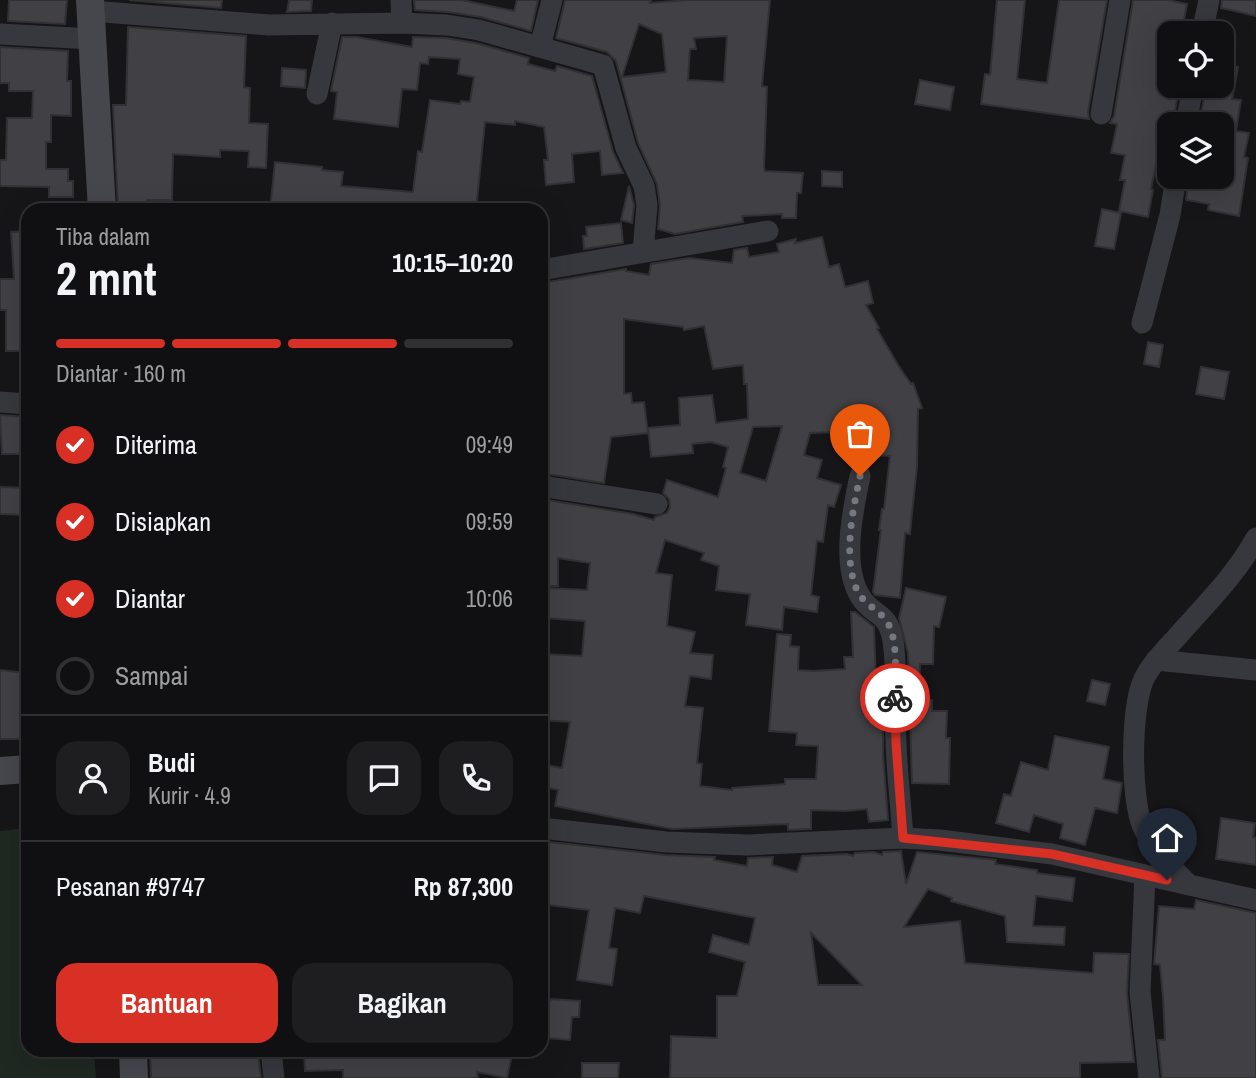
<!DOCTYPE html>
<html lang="id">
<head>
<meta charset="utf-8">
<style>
  :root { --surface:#101012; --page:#1e1e20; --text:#f1f3f6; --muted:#9c9d9f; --line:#303032; --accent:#d93025 }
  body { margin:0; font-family:"Archivo Narrow",sans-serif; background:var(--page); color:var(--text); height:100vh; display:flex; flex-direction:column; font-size:26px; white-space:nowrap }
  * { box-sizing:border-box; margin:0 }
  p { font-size:23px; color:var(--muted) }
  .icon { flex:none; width:38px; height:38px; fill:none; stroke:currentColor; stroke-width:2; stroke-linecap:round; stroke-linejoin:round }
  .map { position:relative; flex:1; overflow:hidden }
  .side { position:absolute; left:21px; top:203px; width:527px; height:854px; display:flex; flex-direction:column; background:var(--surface); border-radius:21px; box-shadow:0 7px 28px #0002,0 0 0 2px var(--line) }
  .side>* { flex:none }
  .fabs { position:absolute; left:1157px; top:21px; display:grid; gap:14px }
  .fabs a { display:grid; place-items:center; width:77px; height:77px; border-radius:14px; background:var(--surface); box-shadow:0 7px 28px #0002,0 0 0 2px var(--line); font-size:35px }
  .pin { position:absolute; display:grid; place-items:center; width:60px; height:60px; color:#fff; margin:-72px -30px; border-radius:50% 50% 50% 0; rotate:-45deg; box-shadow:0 0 7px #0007 }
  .pin .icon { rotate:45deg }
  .courier { position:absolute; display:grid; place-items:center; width:70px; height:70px; margin:-35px; border:5px solid #d93025; border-radius:50%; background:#fff; color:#222; box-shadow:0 2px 9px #0007 }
  .headline em { font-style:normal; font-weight:700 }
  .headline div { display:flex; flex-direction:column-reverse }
  .headline { display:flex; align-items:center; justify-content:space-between; height:119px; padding:0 35px }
  h1 { font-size:46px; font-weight:700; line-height:52px }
  .bar { display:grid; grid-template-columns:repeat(4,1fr); gap:10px 7px; align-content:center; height:84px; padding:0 35px }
  .bar i { height:9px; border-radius:5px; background:var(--line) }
  .bar .current { background:var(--accent) }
  .bar p { grid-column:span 4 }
  .line { display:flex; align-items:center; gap:18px; padding:0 35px; border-top:2px solid var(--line) }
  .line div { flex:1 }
  .round { display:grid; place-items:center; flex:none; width:74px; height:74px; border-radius:21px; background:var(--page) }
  ol { padding:0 35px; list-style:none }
  li { display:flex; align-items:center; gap:21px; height:77px }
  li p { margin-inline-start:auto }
  li .icon { padding:7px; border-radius:50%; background:var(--accent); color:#fff; stroke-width:4 }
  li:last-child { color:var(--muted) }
  li i { width:38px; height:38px; border:4px solid var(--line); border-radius:50% }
  .button { display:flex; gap:14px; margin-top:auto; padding:14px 35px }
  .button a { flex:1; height:80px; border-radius:21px; background:var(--accent); color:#fff; font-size:28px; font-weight:700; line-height:80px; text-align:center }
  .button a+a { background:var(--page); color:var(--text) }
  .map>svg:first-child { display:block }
</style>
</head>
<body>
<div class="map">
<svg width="1256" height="1078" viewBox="0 0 1256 1078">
  <rect width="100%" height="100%" fill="#161618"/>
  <path fill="#202822" d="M28,828V1050H94L96,1078H0V831Z"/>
  <path fill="#414145" stroke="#313034" stroke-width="2" fill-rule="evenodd" d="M9,0H67L65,24L8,21Z
    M129,0H222L221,8Z
    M289,0H312L311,11L287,12Z
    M414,0H462L514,11L517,0H538L531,31L481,17L448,12L415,10Z
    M565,0H651L650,3L687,0H770L762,86L767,87L764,167L765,171L803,173L801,193H797L796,218H782V214L742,216L743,222L675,234L658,229L660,206L657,184L638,143L616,61L607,52L556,38ZM639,24L662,34L666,72L622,77ZM727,36L724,82L688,80L690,49H696L694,38Z
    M997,0H1025L1017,79L1047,83L1059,0H1107L1088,112L1089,119L981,104L985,74L990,75Z
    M1133,0H1168L1187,4L1183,26L1179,25L1177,33H1169V86H1176V88H1179L1173,124L1164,125L1151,189L1153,190L1148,217L1119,211L1125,180H1120L1125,155L1111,153L1117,124L1110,123L1114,116Z
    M1222,0H1256V16L1221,8Z
    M128,27L246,36L244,87L250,88L249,123L268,124L266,168L248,167L249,151L220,150V157L173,154L172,200H147V208L118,207L113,105H126Z
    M342,37H357L412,47L413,37L446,38L476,43L529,58L528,64L555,71L557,66L592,76L613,152L623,173L602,175L600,151L572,154L574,182L546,185L544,160H548L544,127L515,121V125L485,122L476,210H270L275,162L322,167V170L343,172L341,186L413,192L418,151L422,152L430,100L460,104L461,101L470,102L474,77L458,74L460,59L429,57L428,64L420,63L417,90L402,89L398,127L334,119L337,92L331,91Z
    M0,47L68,51L67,81H71V116L51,115V142H46V169H68V181H73V197H49V187L0,186V160H6L7,118H32L33,91H9V83H0Z
    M1222,64L1238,67L1232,99L1241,100L1236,131L1249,133L1244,157L1248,158L1239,216L1208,210L1209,204L1186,200L1189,177H1222V124H1199L1205,93L1222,96Z
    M282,68L306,70L305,88L281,86Z
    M920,80L954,87L950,110L915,104Z
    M822,171L842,172V187L822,186Z
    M629,186L634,205L632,223L621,220Z
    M1102,209L1121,213L1114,249L1095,246Z
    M621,223L623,243L584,249L583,236H587L586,227Z
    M28,231V351H6V310H0V279H14L11,232Z
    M822,237L829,267L839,264L845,287L868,281L873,303L866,305L879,328L877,329L898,365L911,384L913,383L922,408L918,409L917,467L912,513L910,534L905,533L900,598L875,595L873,592L881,530H879L882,509H884L890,456L871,455L873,411L838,416V432L810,433L804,455L822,460L817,478L841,485L834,507L828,505L823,542L817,541L811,595L819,597L817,612L784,607L782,630L746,625L750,594L716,590L719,566L701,560L704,553L665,540L656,573L672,575L667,626L695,632L690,653L713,655L711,679L690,676L685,706L703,708L697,763L702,764L700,786L732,790V788L785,784V779H816L818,746L796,745L797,733L769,731L777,634L791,635L790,646L799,647L798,670L814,671L845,669L844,657H853L851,612H855L874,627L877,708L883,690V755L888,820L869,822L867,809L846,811L811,810V829L788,830V824L672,829L555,806L558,790L541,786V764L562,768L570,722L541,720L544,654L582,656L585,621L546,618L548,588L587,590L590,563L558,558V586H541V499L633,514L654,520L655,517L667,513L670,507L669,499L663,493L667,480L718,497L726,468L723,467L728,447L711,442L692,444L693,453L651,457L648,428L680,425L679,398L712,395L716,423L748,419L747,384H744L743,365L713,369L704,326L684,330L683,327L624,319V394L631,393L632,403L644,402L648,433L611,437L604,483L541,473V415L545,352H541V283L626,269V271L649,275L651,264L689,258L732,263L734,250L747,248L749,257L779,252L777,244L796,239L795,243ZM782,426L766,481L740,473L753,427Z
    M1148,342L1163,345L1159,367L1144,364Z
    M1201,367L1229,372L1224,399L1196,394Z
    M0,415L28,417V454H2Z
    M0,487L28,488V515L0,514Z
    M906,588L946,597L939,627L934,626L933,664H920L919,700H932V711H947L946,738H950L949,784L912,783L908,653L899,618Z
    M0,670L26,673L21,712H28V739H0Z
    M1092,680L1110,684L1105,705L1087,701Z
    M1055,736L1109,747L1103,779L1122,783L1117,813L1095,808L1085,845L1060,838L1063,824L1034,815L1029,832L996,823L1004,794L1011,796L1021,762L1048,770Z
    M1221,818L1255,823L1253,837L1256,838V865L1216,859Z
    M541,841L665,855L715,857L714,860L747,866L748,858L773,857L772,865L797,872L802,856L847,854L853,856L855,853L874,852L882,855L883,852L901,851L906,884L917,852L996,860L995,864L1037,870V873L1075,878L1072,901L1036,896L1033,926L1065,927L1064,945L1007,942L1005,916L951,901L952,898L928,889L904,927L960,921L965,963L1093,973L1094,953L1129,954L1127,993L1134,1062L1080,1063V1078H670L671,1036L717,1038V996H737L745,962L709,952L713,935L749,945L755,918L644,896L640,913L615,908L609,948L617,949L612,985L577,980L589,910L541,904ZM811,933L862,985H818Z
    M1196,900L1256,913V1078H1162L1158,1040H1165L1163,997L1160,965L1154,964L1159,906L1194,909Z
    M550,999L580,1001L579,1017H572L570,1040L547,1038L548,1029L541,1028V1000L550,1001Z
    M150,1050H250L251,1055L258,1054L261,1078H151Z
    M311,1050H394V1056L449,1055V1050H513L507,1078L477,1072L478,1078H343V1070L305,1071L304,1052Z
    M582,1063H619L618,1078H582Z"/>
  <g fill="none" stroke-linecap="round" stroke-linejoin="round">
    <path stroke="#37383d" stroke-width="21" d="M91,11L269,25L402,23L401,0
      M402,23L447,25L479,30L603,65L626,148L644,186L647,205L643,252
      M1202,33L1209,0
      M0,34L92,39
      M540,47L552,0
      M317,94L332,23
      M1101,114L1120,0
      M1186,124L1193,86
      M541,270L768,231
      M1142,323L1170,215L1176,177
      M0,402L28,404
      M860,476C853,509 841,565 860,596C872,617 888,610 893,641C898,674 894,709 896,742C897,774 901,806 903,838
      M541,486L657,504
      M1156,660L1256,670
      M541,828L666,842L747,845L903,838L940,840L1052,854L1256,900
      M1145,875L1140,992L1149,1078
      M1189,885C1171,867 1153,850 1143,827C1130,799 1130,701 1146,675C1154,661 1166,649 1176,638C1204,606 1236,575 1256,538
      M271,1050L274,1078"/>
    <path stroke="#45474d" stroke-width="28" d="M90,0L102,210
      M0,771L28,769
      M133,1050L134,1078"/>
  </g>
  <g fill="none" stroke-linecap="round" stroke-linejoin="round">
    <path stroke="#767880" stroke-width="7" stroke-dasharray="0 12.6" d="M860,476C853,510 843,554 856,588C862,603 875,607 885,619C899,635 895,677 895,698"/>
    <path stroke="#d93025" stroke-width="9" d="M895,698L896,743L903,838L1052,854L1167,880"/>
  </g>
</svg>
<div class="fabs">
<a><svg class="icon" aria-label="locate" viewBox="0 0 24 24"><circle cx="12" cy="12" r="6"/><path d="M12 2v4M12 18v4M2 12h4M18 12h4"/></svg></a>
<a><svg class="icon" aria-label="layers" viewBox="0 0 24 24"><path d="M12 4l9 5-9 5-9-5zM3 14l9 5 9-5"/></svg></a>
</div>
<div class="pin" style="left:860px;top:476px;background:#ea580c"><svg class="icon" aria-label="bag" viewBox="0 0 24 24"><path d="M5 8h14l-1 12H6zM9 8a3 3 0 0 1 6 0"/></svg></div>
<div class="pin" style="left:1167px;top:880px;background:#1f2937"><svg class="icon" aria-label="home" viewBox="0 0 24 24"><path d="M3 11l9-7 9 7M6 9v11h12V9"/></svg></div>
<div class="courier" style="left:895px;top:698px"><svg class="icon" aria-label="bike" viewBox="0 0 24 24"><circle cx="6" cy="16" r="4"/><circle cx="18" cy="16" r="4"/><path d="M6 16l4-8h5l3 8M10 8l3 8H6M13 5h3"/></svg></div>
<section class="side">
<div class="headline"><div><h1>2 mnt</h1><p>Tiba dalam</p></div><em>10:15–10:20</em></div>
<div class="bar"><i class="current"></i><i class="current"></i><i class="current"></i><i></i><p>Diantar · 160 m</p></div>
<ol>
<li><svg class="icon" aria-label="check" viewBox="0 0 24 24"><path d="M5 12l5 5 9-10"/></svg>Diterima<p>09:49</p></li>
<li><svg class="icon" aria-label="check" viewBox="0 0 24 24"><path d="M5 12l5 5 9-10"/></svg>Disiapkan<p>09:59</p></li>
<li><svg class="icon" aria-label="check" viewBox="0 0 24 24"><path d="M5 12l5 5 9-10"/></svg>Diantar<p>10:06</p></li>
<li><i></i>Sampai</li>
</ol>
<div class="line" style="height:126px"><a class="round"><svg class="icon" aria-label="person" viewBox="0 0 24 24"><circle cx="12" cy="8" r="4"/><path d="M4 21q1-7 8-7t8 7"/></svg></a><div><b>Budi</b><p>Kurir · 4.9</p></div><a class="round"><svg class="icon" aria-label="chat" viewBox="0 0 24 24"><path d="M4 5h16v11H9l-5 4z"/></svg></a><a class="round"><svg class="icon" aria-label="phone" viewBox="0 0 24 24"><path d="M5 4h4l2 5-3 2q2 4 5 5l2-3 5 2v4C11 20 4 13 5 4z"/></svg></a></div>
<div class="line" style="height:91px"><div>Pesanan #9747</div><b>Rp 87,300</b></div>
<div class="button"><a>Bantuan</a><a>Bagikan</a></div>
</section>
</div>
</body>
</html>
